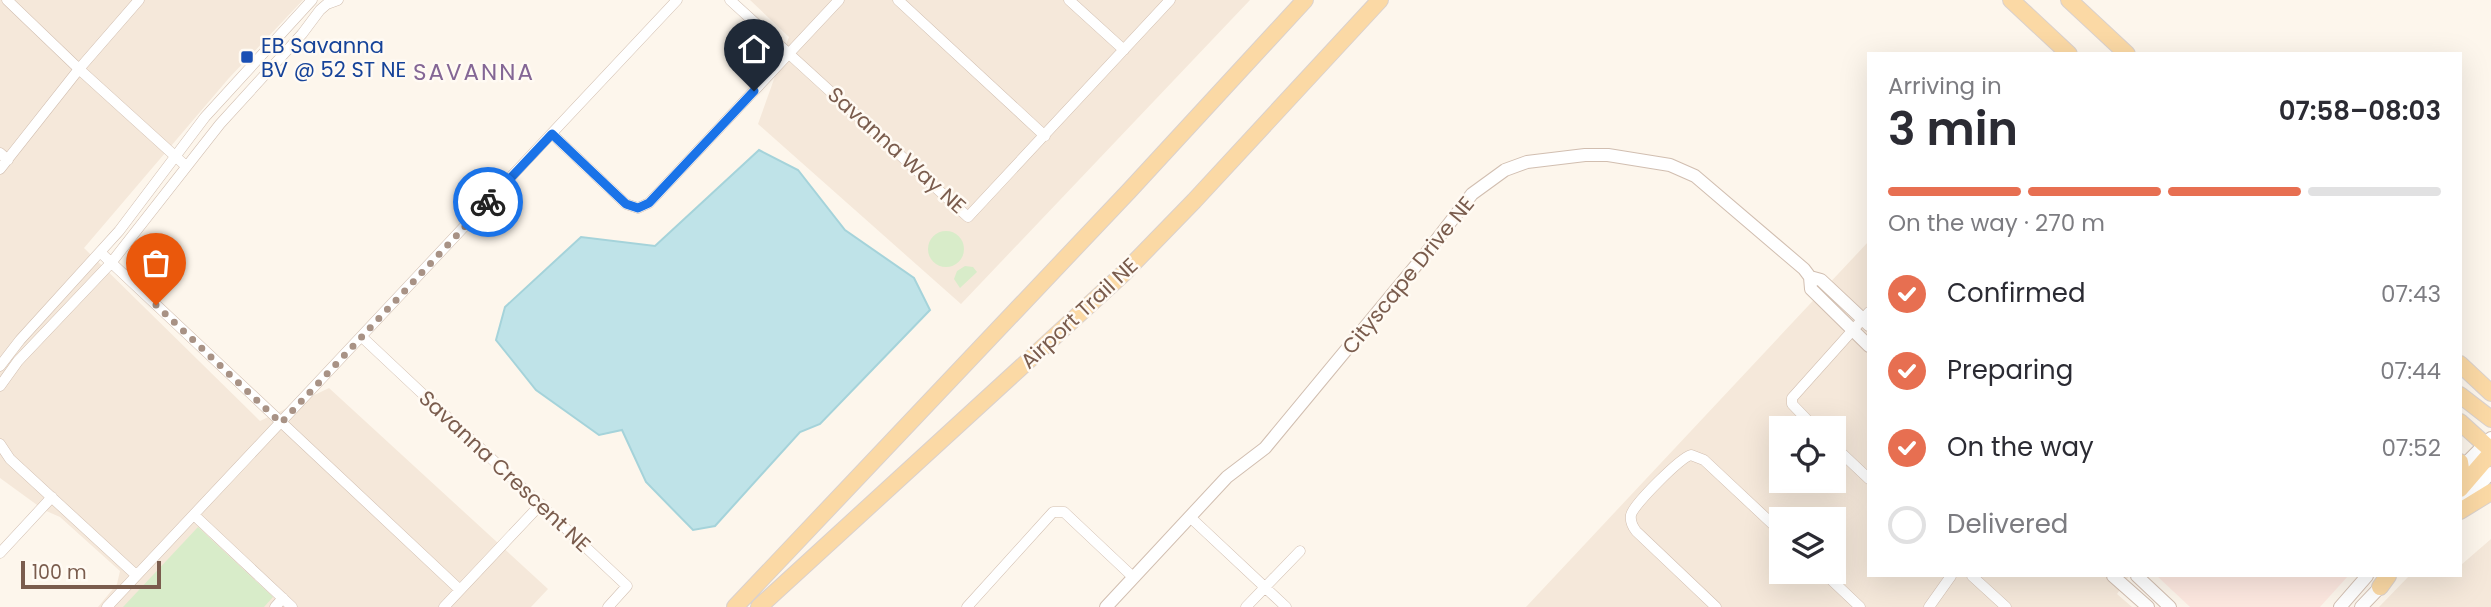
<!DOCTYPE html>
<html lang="en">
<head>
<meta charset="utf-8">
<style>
  :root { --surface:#fff; --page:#f2f2f3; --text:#2b2b33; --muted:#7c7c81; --line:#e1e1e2; --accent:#e76f51 }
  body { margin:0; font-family:Poppins,sans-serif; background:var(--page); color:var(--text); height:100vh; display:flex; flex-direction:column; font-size:26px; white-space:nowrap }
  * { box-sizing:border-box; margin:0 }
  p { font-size:23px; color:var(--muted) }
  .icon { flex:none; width:38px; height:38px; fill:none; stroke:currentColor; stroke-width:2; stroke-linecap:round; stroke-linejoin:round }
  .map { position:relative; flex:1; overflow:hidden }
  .drawer { position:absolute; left:1867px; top:52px; width:595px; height:525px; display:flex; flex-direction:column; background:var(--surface); border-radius:0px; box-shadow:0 7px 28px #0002 }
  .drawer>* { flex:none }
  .fabs { position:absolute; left:1769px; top:416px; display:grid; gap:14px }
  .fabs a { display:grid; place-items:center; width:77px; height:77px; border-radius:0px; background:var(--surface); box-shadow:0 7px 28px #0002; font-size:35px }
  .scale { position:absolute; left:21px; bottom:18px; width:140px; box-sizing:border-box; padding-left:7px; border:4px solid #7a5c4d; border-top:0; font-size:19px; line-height:24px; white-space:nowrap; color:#7a5c4d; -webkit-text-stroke:5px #fffaf3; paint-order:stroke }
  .pin { position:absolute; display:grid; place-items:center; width:60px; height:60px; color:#fff; margin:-72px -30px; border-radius:50% 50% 50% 0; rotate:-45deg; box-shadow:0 0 7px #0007 }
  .pin .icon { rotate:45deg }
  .courier { position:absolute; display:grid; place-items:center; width:70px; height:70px; margin:-35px; border:5px solid #1a73e8; border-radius:50%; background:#fff; color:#222; box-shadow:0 2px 9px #0007 }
  .head em { font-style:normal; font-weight:600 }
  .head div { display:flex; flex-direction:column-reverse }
  .head { display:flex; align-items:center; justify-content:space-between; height:119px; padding:0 21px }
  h1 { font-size:46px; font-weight:600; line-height:52px }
  .bar { display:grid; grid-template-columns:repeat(4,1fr); gap:10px 7px; align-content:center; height:84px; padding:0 21px }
  .bar i { height:9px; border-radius:5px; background:var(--line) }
  .bar .current { background:var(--accent) }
  .bar p { grid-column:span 4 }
  ol { padding:0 21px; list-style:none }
  li { display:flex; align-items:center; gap:21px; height:77px }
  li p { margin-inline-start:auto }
  li .icon { padding:7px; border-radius:50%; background:var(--accent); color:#fff; stroke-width:4 }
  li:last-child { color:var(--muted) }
  li i { width:38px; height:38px; border:4px solid var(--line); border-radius:50% }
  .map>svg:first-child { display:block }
</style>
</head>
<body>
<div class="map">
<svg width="2491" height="607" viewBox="0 0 2491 607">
  <rect width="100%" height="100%" fill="#fdf6ec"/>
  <path fill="#f5e8da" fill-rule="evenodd" d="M0,0H303L229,78L84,248L260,421L329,388L548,589L531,607H285L277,600L271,607H98L117,584L120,571L60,517L44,510L0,478Z
    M750,0H1250L961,304L758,124L789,37Z
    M1869,241V576H2129L2117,594L2132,607H1526ZM1782,429H1834V481H1782ZM1782,520H1834V572H1782Z
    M2491,539V607H2379L2409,576H2460L2461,565Z"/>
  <path fill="#fde8e0" d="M2157,576H2348L2320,607H2190Z"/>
  <path fill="#d8ecc9" d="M928 249a18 18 0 1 1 36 0a18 18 0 1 1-36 0Z
    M965,266L973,267L977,272L960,288L954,279L957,271Z
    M198,527L273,597L264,607H123Z"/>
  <path fill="#bfe3e8" stroke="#a5d3da" stroke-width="2" d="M759,150L798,170L845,230L914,278L930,310L820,424L800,432L715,526L693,530L646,482L622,430L599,435L536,390L496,340L505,307L581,237L655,246Z"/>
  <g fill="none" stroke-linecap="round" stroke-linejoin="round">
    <defs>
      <path id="minor" d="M7,0L79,69L186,166
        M730,0L968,217L1170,0
        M898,0L1045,136
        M1069,0L1124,50
        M552,134L626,204L638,208L649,203L839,0
        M0,153L8,160
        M0,169L79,69L139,0
        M101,253L460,590
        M362,337L627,586L608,607
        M0,366L20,340L119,231L205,117L312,0
        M0,386L18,361L111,263L220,124L302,34L320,10L327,4L338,0
        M1816,429L1792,404V398L1869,312
        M0,444L10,459L136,575
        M1834,446L1869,479
        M194,515L292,607
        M1190,517L1286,607
        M0,553L52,497
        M1823,572L1860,607
        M1972,576L2006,607
        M107,607L677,0
        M275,607L283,598
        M444,607L541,504
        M967,607L1053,512H1064L1133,577
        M1246,607L1300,551
        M1716,607L1636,531C1633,527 1630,521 1631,515C1633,505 1680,458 1691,455L1704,460L1782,533
        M1929,607L1951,576"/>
      <path id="tertiary" d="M1869,325L1821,280L1810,277L1811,289L1869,346
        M2460,469L2491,438
        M2460,505L2491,473
        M2113,576L2148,607
        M2137,576L2170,607
        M1106,607L1227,477L1265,448L1428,251L1472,194L1505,170L1527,162L1585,155H1608L1670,165L1695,176L1804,269L1810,277
        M2340,607L2367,576
        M2361,607L2385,582"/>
      <path id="primary" d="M2011,0L2069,54
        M2069,0L2127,54
        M2460,364L2491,393
        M2460,395L2491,419
        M2460,422L2491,450
        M2460,462L2461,469
        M2460,489L2491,453
        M2460,511L2491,492
        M2380,587L2388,576
        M735,607L1129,191L1305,0
        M759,607L1124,273L1194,201L1380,0"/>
    </defs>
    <use href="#minor" stroke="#d1beb0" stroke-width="11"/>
    <use href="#tertiary" stroke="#d1beb0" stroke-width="14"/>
    <use href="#primary" stroke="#dad1cd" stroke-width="18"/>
    <use href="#minor" stroke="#fff" stroke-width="10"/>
    <use href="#tertiary" stroke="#fff" stroke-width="12"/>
    <use href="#primary" stroke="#fbd9a5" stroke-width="16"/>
  </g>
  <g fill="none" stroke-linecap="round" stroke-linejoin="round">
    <path stroke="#a89285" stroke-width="7" stroke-dasharray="0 12.6" d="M156,305L281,423L488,202"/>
    <path stroke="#1a73e8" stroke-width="9" d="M488,202L552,134L626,204L638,208L649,203L754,91"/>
  </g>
  <rect fill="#1a4fb4" stroke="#fffaf3" stroke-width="2.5" x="240" y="50" width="14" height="14" rx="3.5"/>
  <g text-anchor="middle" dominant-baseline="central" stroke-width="5" stroke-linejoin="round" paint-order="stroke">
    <g font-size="21" fill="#164399" stroke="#fffaf3" text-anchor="start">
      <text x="261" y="45">EB Savanna<tspan x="261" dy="24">BV @ 52 ST NE</tspan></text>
    </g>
    <g font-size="21" fill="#7a5c4d" stroke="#fffaf3">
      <text transform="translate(897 150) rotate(42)">Savanna Way NE</text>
      <text transform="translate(1408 275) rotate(-51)">Cityscape Drive NE</text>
      <text transform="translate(1079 313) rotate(-43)">Airport Trail NE</text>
      <text transform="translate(505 471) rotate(43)">Savanna Crescent NE</text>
    </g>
    <g font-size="23" letter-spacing="2" fill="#846695" stroke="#fffaf3">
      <text x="474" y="72">SAVANNA</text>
    </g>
  </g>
</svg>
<div class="fabs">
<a><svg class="icon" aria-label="locate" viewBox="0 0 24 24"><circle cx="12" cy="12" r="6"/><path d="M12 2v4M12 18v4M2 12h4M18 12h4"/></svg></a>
<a><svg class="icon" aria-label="layers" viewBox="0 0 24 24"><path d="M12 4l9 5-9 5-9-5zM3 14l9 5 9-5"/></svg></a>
</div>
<div class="scale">100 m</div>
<div class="pin" style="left:156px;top:305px;background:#ea580c"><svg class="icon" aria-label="bag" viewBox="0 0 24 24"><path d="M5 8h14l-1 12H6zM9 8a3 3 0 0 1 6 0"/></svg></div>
<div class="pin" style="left:754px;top:91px;background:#1f2937"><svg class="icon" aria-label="home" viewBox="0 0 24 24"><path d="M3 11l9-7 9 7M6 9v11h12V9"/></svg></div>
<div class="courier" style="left:488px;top:202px"><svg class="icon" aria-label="bike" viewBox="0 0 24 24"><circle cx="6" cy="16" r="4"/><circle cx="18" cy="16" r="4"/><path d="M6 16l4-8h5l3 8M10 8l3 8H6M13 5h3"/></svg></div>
<section class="drawer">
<div class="head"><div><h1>3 min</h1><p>Arriving in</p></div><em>07:58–08:03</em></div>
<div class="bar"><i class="current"></i><i class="current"></i><i class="current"></i><i></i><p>On the way · 270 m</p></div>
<ol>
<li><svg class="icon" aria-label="check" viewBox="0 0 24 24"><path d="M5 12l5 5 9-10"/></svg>Confirmed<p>07:43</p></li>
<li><svg class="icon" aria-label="check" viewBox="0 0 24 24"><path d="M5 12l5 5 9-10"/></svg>Preparing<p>07:44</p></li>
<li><svg class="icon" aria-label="check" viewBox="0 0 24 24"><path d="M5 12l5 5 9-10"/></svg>On the way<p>07:52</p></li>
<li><i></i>Delivered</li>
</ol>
</section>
</div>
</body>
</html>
